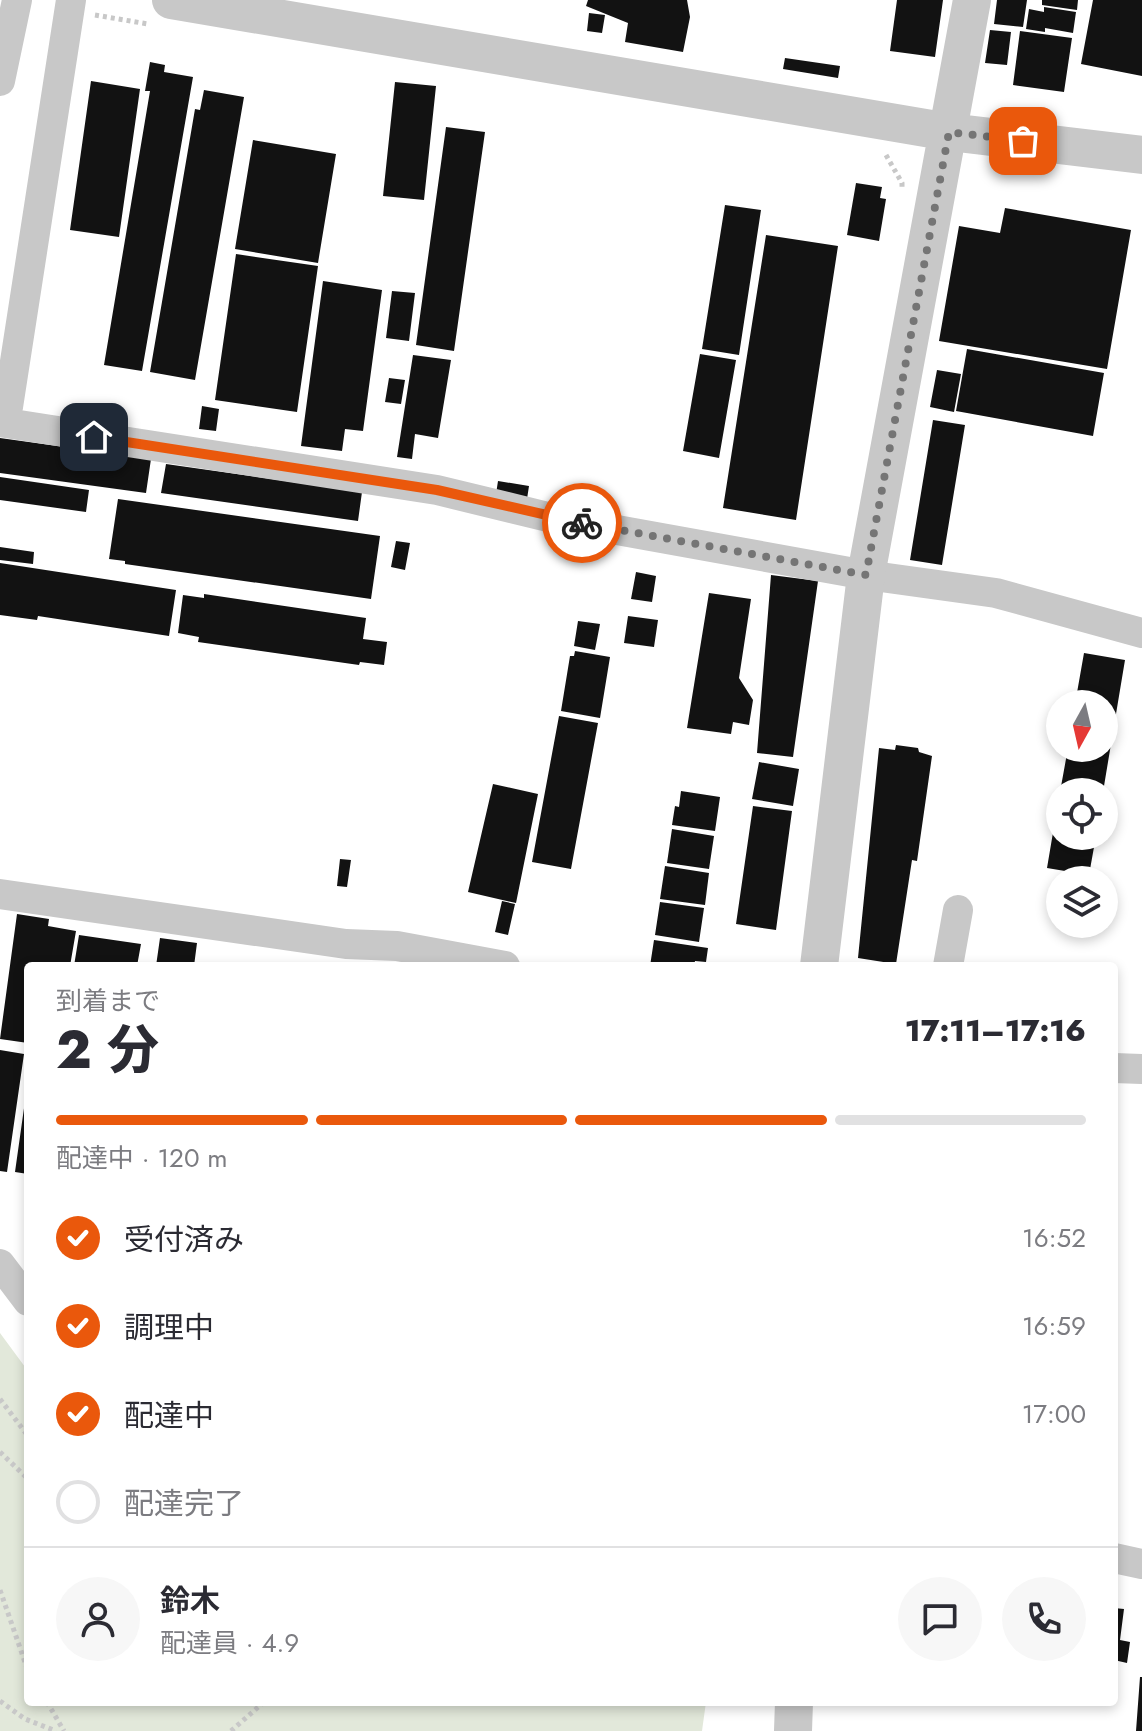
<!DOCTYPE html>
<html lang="ja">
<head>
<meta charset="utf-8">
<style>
  :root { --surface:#fff; --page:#f7f7f7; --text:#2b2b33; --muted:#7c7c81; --line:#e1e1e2; --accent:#ea580c }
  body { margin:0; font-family:Jost,"Noto Sans JP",sans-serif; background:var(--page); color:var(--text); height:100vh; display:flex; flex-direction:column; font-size:30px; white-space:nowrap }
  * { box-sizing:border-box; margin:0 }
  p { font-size:26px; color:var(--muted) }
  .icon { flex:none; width:44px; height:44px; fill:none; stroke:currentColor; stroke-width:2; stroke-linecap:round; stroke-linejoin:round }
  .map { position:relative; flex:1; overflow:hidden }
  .panel { position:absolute; left:24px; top:962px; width:1094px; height:744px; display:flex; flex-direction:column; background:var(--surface); border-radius:8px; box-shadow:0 4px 12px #0003 }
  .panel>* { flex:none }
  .needle { width:52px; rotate:188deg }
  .controls { position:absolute; left:1046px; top:690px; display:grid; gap:16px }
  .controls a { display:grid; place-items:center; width:72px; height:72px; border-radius:50%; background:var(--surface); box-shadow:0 4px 12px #0003; font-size:40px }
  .pin { position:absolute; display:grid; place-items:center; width:68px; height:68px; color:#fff; margin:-34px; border-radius:16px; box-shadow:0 4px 12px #0006 }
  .courier { position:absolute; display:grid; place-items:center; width:80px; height:80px; margin:-40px; border:6px solid #ea580c; border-radius:50%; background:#fff; color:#222; box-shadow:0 2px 10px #0007 }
  .summary em { font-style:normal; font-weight:800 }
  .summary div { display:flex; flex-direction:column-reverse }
  .summary { display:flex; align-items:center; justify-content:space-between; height:136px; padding:0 32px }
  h1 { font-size:52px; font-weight:800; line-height:60px }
  .bar { display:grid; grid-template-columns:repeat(4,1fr); gap:12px 8px; align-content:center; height:96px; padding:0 32px }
  .bar i { height:10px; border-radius:6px; background:var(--line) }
  .bar .selected { background:var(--accent) }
  .bar p { grid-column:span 4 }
  .line { display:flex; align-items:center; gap:20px; padding:0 32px; border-top:2px solid var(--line) }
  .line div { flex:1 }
  .round { display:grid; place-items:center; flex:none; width:84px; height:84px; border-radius:42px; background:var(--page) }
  ol { padding:0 32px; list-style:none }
  li { display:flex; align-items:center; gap:24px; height:88px }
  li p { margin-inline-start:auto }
  li .icon { padding:8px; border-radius:50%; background:var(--accent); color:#fff; stroke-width:4 }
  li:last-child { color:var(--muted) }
  li i { width:44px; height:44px; border:4px solid var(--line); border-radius:50% }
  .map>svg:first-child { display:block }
</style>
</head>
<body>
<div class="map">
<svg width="1142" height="1731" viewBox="0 0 1142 1731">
  <rect width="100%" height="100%" fill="#fff"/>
  <path fill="#e2e8da" d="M0,1333L28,1371V1702H706L702,1731H0Z"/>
  <path fill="#121212" d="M588,0H687L690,17L683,52L625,42L628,23L586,6Z
    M897,0H943L935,57L890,51Z
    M997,0H1027L1023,27L994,24Z
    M1042,0H1078L1077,10L1042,5Z
    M1093,0H1142V76L1081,64Z
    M1044,7L1076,12L1073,33L1045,28V32L1026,29L1029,9L1044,12Z
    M589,13L605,15L602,33L587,31Z
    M990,30L1011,32L1007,65L985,63Z
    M1020,31L1072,38L1064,92L1013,85Z
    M785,58L840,66L838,78L783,69Z
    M150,62L165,65L164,72L193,77L142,371L104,365L150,91H145Z
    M91,81L140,89L119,237L70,230Z
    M395,82L436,86L424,200L383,196Z
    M204,90L244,97L195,380L150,372L195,109L200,110Z
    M446,127L485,132L454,351L416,345Z
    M253,140L336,154L318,263L235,249Z
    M856,183L882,187L880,198L886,199L879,241L847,235Z
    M725,205L761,210L739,355L702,349Z
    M1005,208L1131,230L1107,369L939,341L959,226L1000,233Z
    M766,235L838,246L796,520L723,508Z
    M236,254L318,266L297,412L215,400Z
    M323,281L382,290L363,431L345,429L342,451L301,446Z
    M392,291L415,293L409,341L386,338Z
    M967,349L1104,373L1093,436L956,411Z
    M700,354L736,360L719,458L683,451Z
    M413,355L451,360L438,438L415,434L412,459L397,457Z
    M937,370L961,374L954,412L930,407Z
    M389,378L405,380L401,404L385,402Z
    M202,406L219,409L216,431L199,429Z
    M933,420L965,425L942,565L910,560Z
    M0,438L151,459L146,493L0,473Z
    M166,464L362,492L358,521L161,493Z
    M0,477L89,490L86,512L0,500Z
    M498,481L529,486L527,499L496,494Z
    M118,499L380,536L371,599L125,564V561L109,559Z
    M396,541L410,543L405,570L391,567Z
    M0,547L34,552L33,564L0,560Z
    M0,563L176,590L169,636L38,616L37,620L0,615Z
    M636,572L656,576L652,602L631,599Z
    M771,575L818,581L793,757L757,753Z
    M709,593L751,599L739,678L753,700L749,725L733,722L731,734L687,728Z
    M204,594L366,618L363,639L387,642L384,665L360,662L359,665L198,642L199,637L178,633L183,595L204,598Z
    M628,616L658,620L654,647L624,643Z
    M578,621L600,624L595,650L574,646Z
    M575,651L610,657L600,718L561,711L570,656H574Z
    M1084,653L1125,660L1103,792H1060L1068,748H1104V704H1075Z
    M559,716L598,723L571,869L532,862Z
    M896,745L918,748L919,752L932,756L917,861L912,860L896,964L858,958L879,748L895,750Z
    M759,762L799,769L793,806L752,799Z
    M493,784L538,794L516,903L468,892Z
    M681,791L720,797L715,831L672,825L675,806L679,807Z
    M1058,803L1060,836H1096L1089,875L1047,868Z
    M753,806L792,811L776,930L736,924Z
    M672,829L714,836L709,869L667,863Z
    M340,859L351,860L347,887L337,886Z
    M665,866L709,873L705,905L660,899Z
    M502,901L515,904L508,935L495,932Z
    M660,902L704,908L699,942L655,935Z
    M17,914L49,919L48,926L76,931L70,966H28V1043L0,1039Z
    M79,935L141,944L137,966H74Z
    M160,938L197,943L194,966H156Z
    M654,940L708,948L706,962L695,961L694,966H650Z
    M0,1050L24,1054L7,1172L0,1171Z
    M26,1094H28V1174L15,1172Z
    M1114,1608L1124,1609L1120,1640L1130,1642L1127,1663L1114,1660Z
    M1140,1677H1142V1731H1136Z"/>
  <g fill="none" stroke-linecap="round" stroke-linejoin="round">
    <path stroke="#c8c8c8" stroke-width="5" stroke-dasharray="4 4" stroke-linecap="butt" d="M95,15L148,24
      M886,155L902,183V189
      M0,1399L28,1436
      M0,1452L28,1479
      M0,1590L28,1671
      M0,1701L25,1719L56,1731
      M47,1702L64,1731
      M231,1731L264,1702"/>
    <path stroke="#c8c8c8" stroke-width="30" d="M0,81L17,0
      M8,407L71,0
      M0,422L437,490L556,519L866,575L996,593L1142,633
      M0,894L346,944L397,946L505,966
      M948,966L958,910
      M1114,1068L1142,1069
      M0,1264L28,1301
      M1114,1558L1142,1564"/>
    <path stroke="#c8c8c8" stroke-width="38" d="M171,0L949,132L1142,155
      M819,966L866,575L972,0
      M793,1731L794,1702"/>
  </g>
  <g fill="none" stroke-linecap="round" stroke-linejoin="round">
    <path stroke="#757575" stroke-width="8" stroke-dasharray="0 14.4" d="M582,523L866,575L949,132L1023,141"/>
    <path stroke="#ea580c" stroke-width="10" d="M94,437L437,490L582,523"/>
  </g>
</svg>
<div class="controls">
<a><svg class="needle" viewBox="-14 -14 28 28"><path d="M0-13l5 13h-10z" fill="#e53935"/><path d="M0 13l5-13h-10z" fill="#7c7c81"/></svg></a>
<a><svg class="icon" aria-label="locate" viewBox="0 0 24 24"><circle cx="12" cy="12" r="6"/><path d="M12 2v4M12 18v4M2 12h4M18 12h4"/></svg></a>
<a><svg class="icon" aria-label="layers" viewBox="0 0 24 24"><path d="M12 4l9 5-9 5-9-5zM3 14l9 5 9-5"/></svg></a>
</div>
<div class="pin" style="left:1023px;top:141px;background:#ea580c"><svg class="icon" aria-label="bag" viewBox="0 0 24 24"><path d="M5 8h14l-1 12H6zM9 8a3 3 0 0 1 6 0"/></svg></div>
<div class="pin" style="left:94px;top:437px;background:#1f2937"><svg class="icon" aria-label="home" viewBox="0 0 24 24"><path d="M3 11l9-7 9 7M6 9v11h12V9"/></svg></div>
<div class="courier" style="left:582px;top:523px"><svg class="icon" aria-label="bike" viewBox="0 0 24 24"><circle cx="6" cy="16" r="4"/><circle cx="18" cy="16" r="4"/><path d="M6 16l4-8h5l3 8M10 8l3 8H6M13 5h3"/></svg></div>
<section class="panel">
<div class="summary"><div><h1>2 分</h1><p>到着まで</p></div><em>17:11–17:16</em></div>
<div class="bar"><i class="selected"></i><i class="selected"></i><i class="selected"></i><i></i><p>配達中 · 120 m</p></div>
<ol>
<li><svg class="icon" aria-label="check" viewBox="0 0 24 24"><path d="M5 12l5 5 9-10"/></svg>受付済み<p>16:52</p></li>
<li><svg class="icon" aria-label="check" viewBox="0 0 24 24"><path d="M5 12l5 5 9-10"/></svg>調理中<p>16:59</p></li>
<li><svg class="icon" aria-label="check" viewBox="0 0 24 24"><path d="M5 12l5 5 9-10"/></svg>配達中<p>17:00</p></li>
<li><i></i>配達完了</li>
</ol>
<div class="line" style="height:144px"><a class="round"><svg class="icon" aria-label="person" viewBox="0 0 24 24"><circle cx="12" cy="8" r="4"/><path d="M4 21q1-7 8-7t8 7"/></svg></a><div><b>鈴木</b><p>配達員 · 4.9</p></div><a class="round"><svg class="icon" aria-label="chat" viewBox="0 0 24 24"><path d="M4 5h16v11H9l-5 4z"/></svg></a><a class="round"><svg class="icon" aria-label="phone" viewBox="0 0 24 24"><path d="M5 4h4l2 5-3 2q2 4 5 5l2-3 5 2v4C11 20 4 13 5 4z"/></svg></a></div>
</section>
</div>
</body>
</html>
